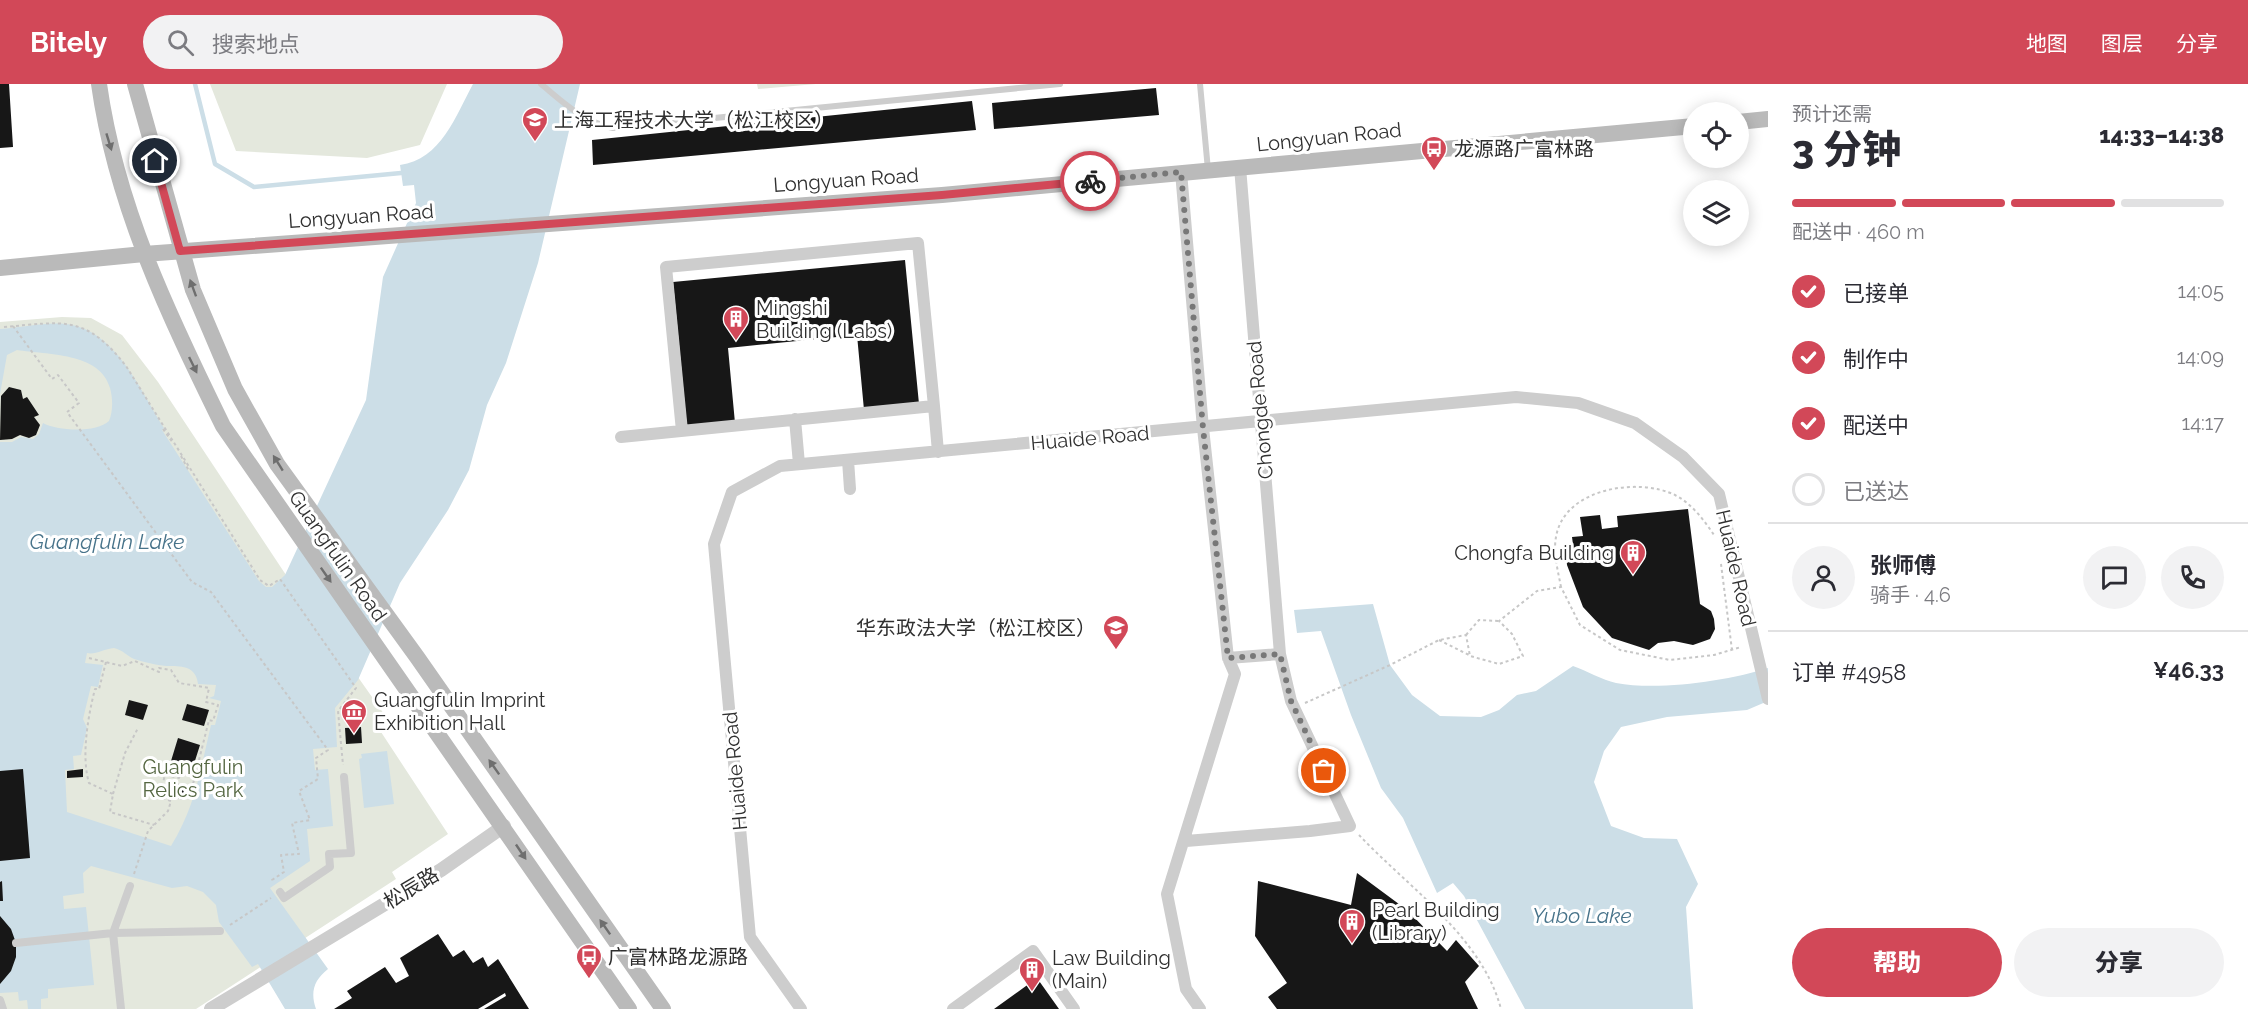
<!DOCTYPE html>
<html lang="zh">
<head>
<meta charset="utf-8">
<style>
  :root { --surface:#fff; --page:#f2f2f3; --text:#2b2b33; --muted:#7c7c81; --line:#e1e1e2; --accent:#d24858 }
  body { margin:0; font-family:Raleway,"Noto Sans SC",sans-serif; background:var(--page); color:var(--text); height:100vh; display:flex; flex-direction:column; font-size:22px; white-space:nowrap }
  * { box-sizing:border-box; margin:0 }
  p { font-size:20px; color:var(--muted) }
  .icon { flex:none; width:33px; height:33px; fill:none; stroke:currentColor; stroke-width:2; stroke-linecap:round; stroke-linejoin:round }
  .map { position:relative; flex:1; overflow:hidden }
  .sheet { display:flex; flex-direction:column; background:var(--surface); width:480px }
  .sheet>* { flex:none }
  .fabs { position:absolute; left:1683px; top:18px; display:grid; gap:12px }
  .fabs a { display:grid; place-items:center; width:66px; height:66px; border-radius:50%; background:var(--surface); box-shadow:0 3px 15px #0003; font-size:30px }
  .pin { position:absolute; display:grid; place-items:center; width:51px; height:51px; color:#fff; margin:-26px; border:3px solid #fff; border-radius:50%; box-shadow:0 2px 6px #0007 }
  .courier { position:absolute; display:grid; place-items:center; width:60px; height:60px; margin:-30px; border:4px solid #d24858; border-radius:50%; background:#fff; color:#222; box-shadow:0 2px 8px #0007 }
  .summary em { font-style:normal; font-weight:800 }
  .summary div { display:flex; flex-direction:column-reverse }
  .summary { display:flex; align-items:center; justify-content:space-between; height:102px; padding:0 24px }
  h1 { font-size:39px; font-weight:800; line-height:45px }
  .bar { display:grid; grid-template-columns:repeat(4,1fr); gap:9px 6px; align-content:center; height:72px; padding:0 24px }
  .bar i { height:8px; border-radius:4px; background:var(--line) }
  .bar .active { background:var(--accent) }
  .bar p { grid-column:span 4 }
  .line { display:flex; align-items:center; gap:15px; padding:0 24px; border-top:2px solid var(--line) }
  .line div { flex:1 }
  .round { display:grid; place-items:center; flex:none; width:63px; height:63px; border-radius:32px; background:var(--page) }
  ol { padding:0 24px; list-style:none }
  li { display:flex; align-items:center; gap:18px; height:66px }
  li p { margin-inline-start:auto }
  li .icon { padding:6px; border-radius:50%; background:var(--accent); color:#fff; stroke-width:4 }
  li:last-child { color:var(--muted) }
  li i { width:33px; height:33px; border:3px solid var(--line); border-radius:50% }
  .cta { display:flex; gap:12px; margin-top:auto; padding:12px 24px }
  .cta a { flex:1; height:69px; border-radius:36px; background:var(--accent); color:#fff; font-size:24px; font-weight:800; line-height:69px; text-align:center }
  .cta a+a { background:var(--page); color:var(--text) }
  header { display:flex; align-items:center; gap:36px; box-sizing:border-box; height:84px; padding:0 30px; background:var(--accent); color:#fff }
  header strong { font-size:28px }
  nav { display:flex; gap:33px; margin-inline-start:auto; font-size:21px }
  .search { width:420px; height:54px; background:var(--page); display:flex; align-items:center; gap:15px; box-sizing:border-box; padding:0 21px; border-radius:33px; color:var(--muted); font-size:22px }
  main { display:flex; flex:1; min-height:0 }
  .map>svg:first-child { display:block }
</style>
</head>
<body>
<header>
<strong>Bitely</strong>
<div class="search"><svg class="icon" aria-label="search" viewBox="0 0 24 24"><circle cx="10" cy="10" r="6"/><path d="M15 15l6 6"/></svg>搜索地点</div>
<nav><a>地图</a><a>图层</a><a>分享</a></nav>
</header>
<main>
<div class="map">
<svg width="1768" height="925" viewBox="0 0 1768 925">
  <rect width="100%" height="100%" fill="#fff"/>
  <path fill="#e4e8dd" d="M210,0H447L420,61L367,74L236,67Z
    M757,0H816L758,5Z
    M62,233L91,234L122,251L158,298L284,488L391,640L381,648L448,750L392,788L396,795L196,925H0V238Z"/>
  <path fill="#ccdee7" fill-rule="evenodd" d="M473,0H580L538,179L506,279L487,321L469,386L448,426L400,499L358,596L335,624L337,663L313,665L315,686L328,685L333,742L307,745L310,777L270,804L328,885C314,896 310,908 316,925H285L258,880L252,883L219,838L216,821L203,808L187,802L172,804L91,782L83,789L84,809L63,812L64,825L86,823L94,901L48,905V914L41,915V925H28L27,916L19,917L18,908L0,909V358H12L21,353L33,355L39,350L43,339C57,347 97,349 109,337C113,327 113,315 110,304C100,268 47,271 17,266L7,271L0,310V245C21,244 44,238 65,240C115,244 141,308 164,344L162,346L259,497L266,503H272L285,491L366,316L383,193L416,119L414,101L403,102L400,81C441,76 456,31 473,0ZM114,564C123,566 127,572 134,575C143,578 157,581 166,582C180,582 196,581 198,600L216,601L214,612L209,614L221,617L215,641H211C200,687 196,721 171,762L67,728L65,686L74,685L73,672L81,671L87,644L83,635L91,602L98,603L103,581L85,579L87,569C95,571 104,565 114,564Z
    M1373,520L1390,581L1412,611L1440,632L1481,633L1499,626L1517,611L1536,607L1573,582C1587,587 1602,596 1616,599C1658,607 1728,597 1768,584V617L1747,626L1667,633L1621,643L1604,667L1594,698L1611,742L1644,754L1677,755L1698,800L1686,823L1693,925H1525L1464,812L1453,799L1437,809L1403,734L1381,704L1351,631L1321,547L1297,549L1294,526Z
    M387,667L394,720L364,724L359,675L362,674L361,670Z"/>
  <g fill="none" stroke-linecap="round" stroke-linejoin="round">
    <path stroke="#ccdee7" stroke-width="4.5" d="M195,0L215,80L254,103L401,89"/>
  </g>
  <path fill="#171717" d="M0,0H9L13,63L0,64Z
    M1156,4L1159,31L994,45L992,19Z
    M972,17L976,46L593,81L592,56Z
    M905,176L919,320L864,326L857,251L728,264L735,339L687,344L673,198Z
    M9,303L21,306L23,315L27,313L39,331L34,333L40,341L36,351L29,354L20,351L12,355L0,356L1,312Z
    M1688,425L1700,520L1711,527L1714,535L1715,545L1710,555L1693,561L1674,557L1658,559L1649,566L1612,554L1583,523L1567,481L1566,469L1574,468L1572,453L1583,452L1580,433L1600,431L1602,445L1618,443L1617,432Z
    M129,616L148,621L143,636L125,631Z
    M187,620L209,626L204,642L182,636Z
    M361,643L362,659L346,660L345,644Z
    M178,654L200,661L193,683L171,677Z
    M23,685L30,774L0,777V687Z
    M83,685V693L67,694V687Z
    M168,696L187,703L183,716L163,710Z
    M1357,789L1407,826L1447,867L1456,856L1479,882L1465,898L1478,925H1277L1268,913L1287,899L1255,852L1258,797L1351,821Z
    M2,797L3,817H0V798Z
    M0,832L11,845L16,859V873L11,887L0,900Z
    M438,850L453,873L464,866L473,879L483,873L488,883L498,875L529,925H484L506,912L505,909L478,925H334L352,914L347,907L385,883L396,899L409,892L400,874Z
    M1037,894L1059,925H994Z"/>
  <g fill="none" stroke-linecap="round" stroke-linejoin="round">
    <path stroke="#c7c7c7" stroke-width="2" stroke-dasharray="3 3" stroke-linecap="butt" d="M13,242L52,295L58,291L79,319L67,328L192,498L211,508L328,666L316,674L318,695L299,707L310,736L292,739L299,770L281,771L284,788L272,796L273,798
      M4,243C64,238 85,230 126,282L260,496L269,502L280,495L356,604L338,627L343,681
      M163,345L173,359
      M181,372L189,387
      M1721,480L1732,566
      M1561,503C1558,487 1553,469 1556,453C1564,404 1638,393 1675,411C1691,419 1704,436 1714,451
      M1466,551L1479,536L1498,537
      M1439,556L1469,571
      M89,574L122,582L135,577L159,588V584L171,586L179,599L209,604L206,618L218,621L213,637L209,636L192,704L187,703
      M106,578L99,605H95C88,632 81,672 89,699L113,710L110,728L154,741
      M1305,619L1390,581L1439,556L1466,551L1470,572L1499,580L1523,572L1512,550L1499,537L1537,507L1561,503L1580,541L1620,566L1670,576L1714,571L1741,563
      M113,710L125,669L138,644
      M1359,751C1408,803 1482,853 1501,925
      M134,790L148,747L168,727L171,717L159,713L165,691L179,694L183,681
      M230,841L271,814"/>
    <path stroke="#cdcdcd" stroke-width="6" d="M541,0C564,19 583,38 613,44L1060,0
      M1200,0L1208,86"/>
    <path stroke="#cdcdcd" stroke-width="8" d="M130,802L113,849L220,847
      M280,808L284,814L330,783L329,770L351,769L344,693
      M16,859L113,849L121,925
      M0,916L3,925"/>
    <path stroke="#cdcdcd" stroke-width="12" d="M1181,88L1203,344L1228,574L1235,590L1167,810L1186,905L1200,925
      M795,335L799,380
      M682,347L666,183L918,159L934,322
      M621,353L934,322L938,368
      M848,376L850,405
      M1228,574L1280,570
      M1186,757L1310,747L1350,742L1291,617L1280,570L1240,83
      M801,925L750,853L714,460L732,408L780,382L1516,313L1578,319L1635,339L1683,373L1719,410L1768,615
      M953,925L1033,867L1074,925"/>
    <path stroke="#cdcdcd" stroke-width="14" d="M211,925L441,786L504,742"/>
    <path stroke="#bababa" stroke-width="16" d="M99,0C116,122 169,232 223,342L629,925
      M135,0L193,206L235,305L277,380L417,573L663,925
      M1738,38L1768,35
      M0,184L144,170L942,111L1694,42"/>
  </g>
  <defs><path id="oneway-solid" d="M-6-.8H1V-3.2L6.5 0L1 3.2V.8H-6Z" transform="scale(1.5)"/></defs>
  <g fill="#6e6e6e">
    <use href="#oneway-solid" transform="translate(109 58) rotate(73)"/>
    <use href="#oneway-solid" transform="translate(193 204) rotate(-110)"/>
    <use href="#oneway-solid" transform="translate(193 281) rotate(64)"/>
    <use href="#oneway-solid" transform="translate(278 379) rotate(-122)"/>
    <use href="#oneway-solid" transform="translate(326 491) rotate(55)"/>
    <use href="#oneway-solid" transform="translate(494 683) rotate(-125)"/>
    <use href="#oneway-solid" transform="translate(521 768) rotate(56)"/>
    <use href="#oneway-solid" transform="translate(605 843) rotate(-125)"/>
  </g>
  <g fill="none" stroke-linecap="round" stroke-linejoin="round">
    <path stroke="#787878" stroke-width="6" stroke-dasharray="0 10.8" d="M1090,97L1181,88L1203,344L1228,574L1280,570L1291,617L1324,687"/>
    <path stroke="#d24858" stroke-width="8" d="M155,77L180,167L942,111L1090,97"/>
  </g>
  <defs>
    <symbol id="university-pin" viewBox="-11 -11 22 30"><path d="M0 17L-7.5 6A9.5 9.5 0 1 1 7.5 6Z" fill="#d24858" stroke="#fff"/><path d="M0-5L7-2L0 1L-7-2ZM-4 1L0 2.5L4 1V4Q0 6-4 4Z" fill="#fff"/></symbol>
    <symbol id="bus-pin" viewBox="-11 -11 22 30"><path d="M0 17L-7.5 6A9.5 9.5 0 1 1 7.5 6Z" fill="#d24858" stroke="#fff"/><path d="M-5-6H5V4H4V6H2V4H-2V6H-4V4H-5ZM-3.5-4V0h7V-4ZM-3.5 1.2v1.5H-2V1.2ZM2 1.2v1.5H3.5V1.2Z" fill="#fff"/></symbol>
    <symbol id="building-pin" viewBox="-11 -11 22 30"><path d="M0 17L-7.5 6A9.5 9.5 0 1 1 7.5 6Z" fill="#d24858" stroke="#fff"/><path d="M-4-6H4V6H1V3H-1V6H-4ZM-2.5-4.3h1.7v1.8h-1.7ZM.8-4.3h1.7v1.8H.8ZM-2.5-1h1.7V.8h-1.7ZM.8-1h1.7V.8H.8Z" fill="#fff"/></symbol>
    <symbol id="museum-pin" viewBox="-11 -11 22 30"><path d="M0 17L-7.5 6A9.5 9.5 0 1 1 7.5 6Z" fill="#d24858" stroke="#fff"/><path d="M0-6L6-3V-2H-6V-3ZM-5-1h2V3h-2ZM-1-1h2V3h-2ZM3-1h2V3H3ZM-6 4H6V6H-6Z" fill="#fff"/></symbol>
  </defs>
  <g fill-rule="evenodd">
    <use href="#university-pin" x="520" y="21" width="30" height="40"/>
    <use href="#bus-pin" x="1419" y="50" width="30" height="40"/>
    <use href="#building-pin" x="721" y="220" width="30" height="40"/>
    <use href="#building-pin" x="1618" y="454" width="30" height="40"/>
    <use href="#university-pin" x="1101" y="529" width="30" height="40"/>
    <use href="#museum-pin" x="339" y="613" width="30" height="40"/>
    <use href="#building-pin" x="1337" y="823" width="30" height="40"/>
    <use href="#bus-pin" x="574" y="858" width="30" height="40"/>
    <use href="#building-pin" x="1017" y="871" width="30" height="40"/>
  </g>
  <g text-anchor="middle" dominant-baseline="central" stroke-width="6" stroke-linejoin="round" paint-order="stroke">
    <g font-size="20" fill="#303030" stroke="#fff" text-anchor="start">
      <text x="554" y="36">上海工程技术大学（松江校区）</text>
      <text x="1454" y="65">龙源路广富林路</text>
      <text x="756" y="224">Mingshi<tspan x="756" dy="23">Building (Labs)</tspan></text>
      <text x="1614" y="469" text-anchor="end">Chongfa Building</text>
      <text x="1096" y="544" text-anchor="end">华东政法大学（松江校区）</text>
      <text x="374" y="616">Guangfulin Imprint<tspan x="374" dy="23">Exhibition Hall</tspan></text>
      <text x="1372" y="826">Pearl Building<tspan x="1372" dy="23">(Library)</tspan></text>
      <text x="608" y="873">广富林路龙源路</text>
      <text x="1052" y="874">Law Building<tspan x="1052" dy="23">(Main)</tspan></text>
    </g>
    <g font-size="20" fill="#303030" stroke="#fff">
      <text transform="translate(1329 53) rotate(-6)">Longyuan Road</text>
      <text transform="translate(846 96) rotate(-4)">Longyuan Road</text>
      <text transform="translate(361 132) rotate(-4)">Longyuan Road</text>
      <text transform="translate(1260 326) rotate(-95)">Chongde Road</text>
      <text transform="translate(1090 354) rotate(-5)">Huaide Road</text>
      <text transform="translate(338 472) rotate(55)">Guangfulin Road</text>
      <text transform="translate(1736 484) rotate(77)">Huaide Road</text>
      <text transform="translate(735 687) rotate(-95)">Huaide Road</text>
      <text transform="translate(411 804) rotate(-31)">松辰路</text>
    </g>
    <g font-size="20" fill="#556742" stroke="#fff">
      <text x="193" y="683">Guangfulin<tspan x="193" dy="23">Relics Park</tspan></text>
    </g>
    <g font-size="21" font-style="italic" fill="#47738a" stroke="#fff">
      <text x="107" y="457">Guangfulin Lake</text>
      <text x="1582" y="831">Yubo Lake</text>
    </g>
  </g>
</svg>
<div class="fabs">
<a><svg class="icon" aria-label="locate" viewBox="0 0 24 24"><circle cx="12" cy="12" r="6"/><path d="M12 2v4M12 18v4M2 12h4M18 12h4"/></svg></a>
<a><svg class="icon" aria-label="layers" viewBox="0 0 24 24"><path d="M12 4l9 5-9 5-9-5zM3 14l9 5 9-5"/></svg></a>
</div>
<div class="pin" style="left:1324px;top:687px;background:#ea580c"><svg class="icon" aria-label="bag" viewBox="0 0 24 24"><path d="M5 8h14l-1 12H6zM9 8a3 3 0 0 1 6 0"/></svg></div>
<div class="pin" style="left:155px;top:77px;background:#1f2937"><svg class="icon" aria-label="home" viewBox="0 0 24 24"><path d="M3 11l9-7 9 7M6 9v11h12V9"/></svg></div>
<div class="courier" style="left:1090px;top:97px"><svg class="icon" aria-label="bike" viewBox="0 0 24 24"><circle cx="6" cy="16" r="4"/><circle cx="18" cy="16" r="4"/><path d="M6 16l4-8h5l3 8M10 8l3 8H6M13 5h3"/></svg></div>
</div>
<section class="sheet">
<div class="summary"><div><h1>3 分钟</h1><p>预计还需</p></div><em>14:33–14:38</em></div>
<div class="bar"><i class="active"></i><i class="active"></i><i class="active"></i><i></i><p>配送中 · 460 m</p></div>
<ol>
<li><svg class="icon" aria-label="check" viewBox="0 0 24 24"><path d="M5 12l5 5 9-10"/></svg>已接单<p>14:05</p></li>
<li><svg class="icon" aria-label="check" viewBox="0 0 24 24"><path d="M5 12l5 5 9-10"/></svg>制作中<p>14:09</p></li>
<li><svg class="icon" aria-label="check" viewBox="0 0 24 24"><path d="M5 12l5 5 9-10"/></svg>配送中<p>14:17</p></li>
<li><i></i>已送达</li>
</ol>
<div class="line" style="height:108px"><a class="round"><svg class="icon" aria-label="person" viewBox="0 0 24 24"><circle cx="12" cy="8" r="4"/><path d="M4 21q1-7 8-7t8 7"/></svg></a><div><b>张师傅</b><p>骑手 · 4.6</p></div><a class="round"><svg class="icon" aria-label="chat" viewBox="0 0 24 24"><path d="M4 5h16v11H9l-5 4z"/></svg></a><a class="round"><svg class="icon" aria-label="phone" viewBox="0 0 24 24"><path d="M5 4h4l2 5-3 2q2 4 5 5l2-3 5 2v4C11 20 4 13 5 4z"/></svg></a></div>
<div class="line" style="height:78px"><div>订单 #4958</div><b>¥46.33</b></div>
<div class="cta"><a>帮助</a><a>分享</a></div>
</section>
</main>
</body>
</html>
